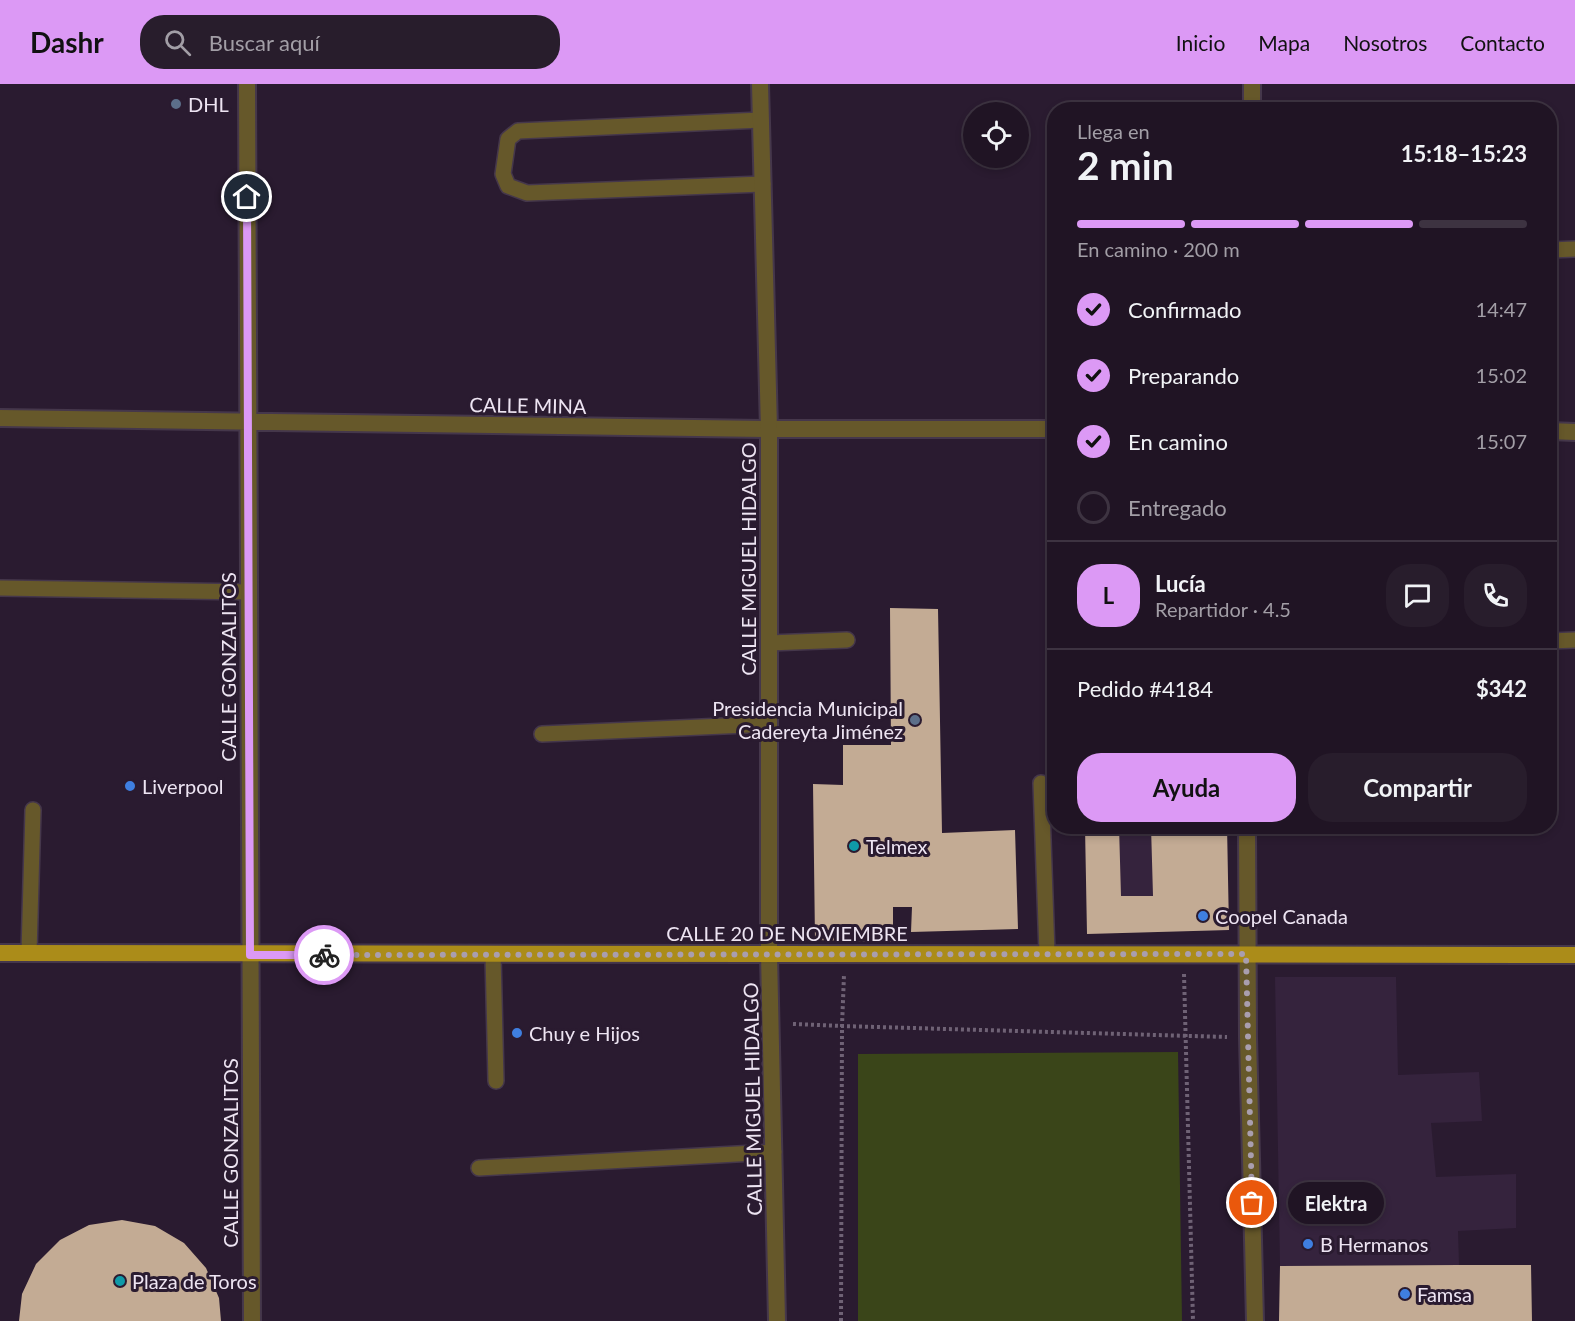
<!DOCTYPE html>
<html lang="es">
<head>
<meta charset="utf-8">
<style>
  :root { --surface:#201424; --page:#281d2c; --text:#f1f3f6; --muted:#a29ea6; --line:#3d3341; --accent:#dc99f5 }
  body { margin:0; font-family:Lato,sans-serif; background:var(--page); color:var(--text); height:100vh; display:flex; flex-direction:column; font-size:22px; white-space:nowrap }
  * { box-sizing:border-box; margin:0 }
  p { font-size:20px; color:var(--muted) }
  .icon { flex:none; width:33px; height:33px; fill:none; stroke:currentColor; stroke-width:2; stroke-linecap:round; stroke-linejoin:round }
  .map { position:relative; flex:1; overflow:hidden }
  .sheet { position:absolute; left:1047px; top:18px; width:510px; height:732px; display:flex; flex-direction:column; background:var(--surface); border-radius:24px; box-shadow:0 3px 9px #0003,0 0 0 2px var(--line) }
  .sheet>* { flex:none }
  .tools { position:absolute; left:963px; top:18px; display:grid; gap:12px }
  .tools a { display:grid; place-items:center; width:66px; height:66px; border-radius:50%; background:var(--surface); box-shadow:0 3px 9px #0003,0 0 0 2px var(--line); font-size:30px }
  .pin { position:absolute; display:grid; place-items:center; width:51px; height:51px; color:#fff; margin:-26px; border:3px solid #fff; border-radius:50%; box-shadow:0 2px 6px #0007 }
  .courier { position:absolute; display:grid; place-items:center; width:60px; height:60px; margin:-30px; border:4px solid #dc99f5; border-radius:50%; background:#fff; color:#222; box-shadow:0 2px 8px #0007 }
  .bubble { position:absolute; height:42px; border-radius:21px; background:var(--surface); box-shadow:0 3px 9px #0003,0 0 0 2px var(--line); font-size:20px; font-weight:700; line-height:42px; text-align:center }
  .headline em { font-style:normal; font-weight:700 }
  .headline div { display:flex; flex-direction:column-reverse }
  .headline { display:flex; align-items:center; justify-content:space-between; height:102px; padding:0 30px }
  h1 { font-size:39px; font-weight:700; line-height:45px }
  .bar { display:grid; grid-template-columns:repeat(4,1fr); gap:9px 6px; align-content:center; height:72px; padding:0 30px }
  .bar i { height:8px; border-radius:4px; background:var(--line) }
  .bar .active { background:var(--accent) }
  .bar p { grid-column:span 4 }
  .line { display:flex; align-items:center; gap:15px; padding:0 30px; border-top:2px solid var(--line) }
  .line div { flex:1 }
  .round { display:grid; place-items:center; flex:none; width:63px; height:63px; border-radius:24px; background:var(--page) }
  ol { padding:0 30px; list-style:none }
  li { display:flex; align-items:center; gap:18px; height:66px }
  li p { margin-inline-start:auto }
  li .icon { padding:6px; border-radius:50%; background:var(--accent); color:#111; stroke-width:4 }
  li:last-child { color:var(--muted) }
  li i { width:33px; height:33px; border:3px solid var(--line); border-radius:50% }
  .primary-button { display:flex; gap:12px; margin-top:auto; padding:12px 30px }
  .primary-button a { flex:1; height:69px; border-radius:24px; background:var(--accent); color:#111; font-size:24px; font-weight:700; line-height:69px; text-align:center }
  .primary-button a+a { background:var(--page); color:var(--text) }
  header { display:flex; align-items:center; gap:36px; box-sizing:border-box; height:84px; padding:0 30px; background:var(--accent); color:#111 }
  header strong { font-size:28px }
  nav { display:flex; gap:33px; margin-inline-start:auto; font-size:21px }
  .search { width:420px; height:54px; background:var(--page); display:flex; align-items:center; gap:15px; box-sizing:border-box; padding:0 21px; border-radius:24px; color:var(--muted); font-size:22px }
  .map>svg:first-child { display:block }
</style>
</head>
<body>
<header>
<strong>Dashr</strong>
<div class="search"><svg class="icon" aria-label="search" viewBox="0 0 24 24"><circle cx="10" cy="10" r="6"/><path d="M15 15l6 6"/></svg>Buscar aquí</div>
<nav><a>Inicio</a><a>Mapa</a><a>Nosotros</a><a>Contacto</a></nav>
</header>
<div class="map">
<svg width="1575" height="1237" viewBox="0 0 1575 1237">
  <rect width="100%" height="100%" fill="#2a1b30"/>
  <path fill="#35233d" d="M1085,743H1227L1229,846L1087,850Z
    M1275,893H1396L1398,991L1479,988L1482,1037L1431,1039L1436,1093L1516,1090V1144L1458,1147L1459,1181L1280,1182Z"/>
  <path fill="#3a4519" d="M1178,968L1182,1237H858V970Z"/>
  <path fill="#c3ab94" d="M890,524L938,525L942,749L1015,746L1018,845L911,848L912,823H893V858L815,856L813,700L843,701V661H891Z
    M1085,742H1119L1121,812H1153L1151,742H1227L1229,846L1087,850Z
    M122,1136L155,1142L184,1159L206,1184L219,1214L221,1237H19L22,1210L36,1180L60,1156L89,1141Z
    M1459,1181H1531L1532,1237H1279L1280,1182Z"/>
  <g fill="none" stroke-linecap="round" stroke-linejoin="round">
    <defs>
      <path id="service" d="M761,36L518,47L508,55L503,90L508,102L527,109L763,100
        M1550,166L1575,165
        M0,504L249,508
        M1550,557L1575,556
        M769,559L847,556
        M542,650L769,640
        M1041,699L1047,869
        M29,869L33,726
        M493,871L496,997
        M479,1084L774,1068"/>
      <path id="minor" d="M247,0L252,1237
        M0,334L769,345H1054
        M1550,347L1575,348"/>
      <path id="tertiary" d="M760,0L769,345V871L777,1237
        M1252,26V0
        M1247,742L1248,953L1255,1237"/>
      <path id="primary" d="M0,869L1575,871"/>
    </defs>
    <use href="#service" stroke="#45374b" stroke-width="18"/>
    <use href="#minor" stroke="#45374b" stroke-width="20"/>
    <use href="#tertiary" stroke="#45374b" stroke-width="20"/>
    <use href="#primary" stroke="#45374b" stroke-width="20"/>
    <path stroke="#6f6275" stroke-width="4" stroke-dasharray="3 3" stroke-linecap="butt" d="M1184,890L1193,1237
      M793,940L842,942L844,891
      M841,1237L842,942L1227,953"/>
    <use href="#service" stroke="#66582a" stroke-width="15"/>
    <use href="#minor" stroke="#66582a" stroke-width="16"/>
    <use href="#tertiary" stroke="#66582a" stroke-width="16"/>
    <use href="#primary" stroke="#ab8c19" stroke-width="16"/>
  </g>
  <g fill="none" stroke-linecap="round" stroke-linejoin="round">
    <path stroke="#a99eae" stroke-width="6" stroke-dasharray="0 10.8" d="M324,871L1246,870L1252,1119"/>
    <path stroke="#dc99f5" stroke-width="8" d="M247,113L250,871H324"/>
  </g>
  <g fill="#5c6f8a" stroke="#2a1b30" stroke-width="2">
    <circle cx="176" cy="20" r="6"/>
    <circle cx="915" cy="636" r="6"/>
  </g>
  <g fill="#3f7fe0" stroke="#2a1b30" stroke-width="2">
    <circle cx="130" cy="702" r="6"/>
    <circle cx="1203" cy="832" r="6"/>
    <circle cx="517" cy="949" r="6"/>
    <circle cx="1308" cy="1160" r="6"/>
    <circle cx="1405" cy="1210" r="6"/>
  </g>
  <g fill="#0f9aa8" stroke="#2a1b30" stroke-width="2">
    <circle cx="854" cy="762" r="6"/>
    <circle cx="120" cy="1197" r="6"/>
  </g>
  <g text-anchor="middle" dominant-baseline="central" stroke-width="6" stroke-linejoin="round" paint-order="stroke">
    <g font-size="20" fill="#ede4f2" stroke="#2a1b30" text-anchor="start">
      <text x="188" y="20">DHL</text>
      <text x="903" y="624" text-anchor="end">Presidencia Municipal<tspan x="903" dy="23">Cadereyta Jiménez</tspan></text>
      <text x="142" y="702">Liverpool</text>
      <text x="866" y="762">Telmex</text>
      <text x="1215" y="832">Coopel Canada</text>
      <text x="529" y="949">Chuy e Hijos</text>
      <text x="1320" y="1160">B Hermanos</text>
      <text x="132" y="1197">Plaza de Toros</text>
      <text x="1417" y="1210">Famsa</text>
    </g>
    <g font-size="20" fill="#ede4f2" stroke="#2a1b30">
      <text transform="translate(528 321) rotate(1)">CALLE MINA</text>
      <text transform="translate(748 475) rotate(-90)">CALLE MIGUEL HIDALGO</text>
      <text transform="translate(228 583) rotate(-90)">CALLE GONZALITOS</text>
      <text x="787" y="849">CALLE 20 DE NOVIEMBRE</text>
      <text transform="translate(752 1015) rotate(-91)">CALLE MIGUEL HIDALGO</text>
      <text transform="translate(230 1069) rotate(-90)">CALLE GONZALITOS</text>
    </g>
  </g>
</svg>
<div class="tools">
<a><svg class="icon" aria-label="locate" viewBox="0 0 24 24"><circle cx="12" cy="12" r="6"/><path d="M12 2v4M12 18v4M2 12h4M18 12h4"/></svg></a>
</div>
<div class="pin" style="left:1252px;top:1119px;background:#ea580c"><svg class="icon" aria-label="bag" viewBox="0 0 24 24"><path d="M5 8h14l-1 12H6zM9 8a3 3 0 0 1 6 0"/></svg></div>
<div class="pin" style="left:247px;top:113px;background:#1f2937"><svg class="icon" aria-label="home" viewBox="0 0 24 24"><path d="M3 11l9-7 9 7M6 9v11h12V9"/></svg></div>
<div class="courier" style="left:324px;top:871px"><svg class="icon" aria-label="bike" viewBox="0 0 24 24"><circle cx="6" cy="16" r="4"/><circle cx="18" cy="16" r="4"/><path d="M6 16l4-8h5l3 8M10 8l3 8H6M13 5h3"/></svg></div>
<div class="bubble" style="left:1288px;top:1098px;width:96px">Elektra</div>
<section class="sheet">
<div class="headline"><div><h1>2 min</h1><p>Llega en</p></div><em>15:18–15:23</em></div>
<div class="bar"><i class="active"></i><i class="active"></i><i class="active"></i><i></i><p>En camino · 200 m</p></div>
<ol>
<li><svg class="icon" aria-label="check" viewBox="0 0 24 24"><path d="M5 12l5 5 9-10"/></svg>Confirmado<p>14:47</p></li>
<li><svg class="icon" aria-label="check" viewBox="0 0 24 24"><path d="M5 12l5 5 9-10"/></svg>Preparando<p>15:02</p></li>
<li><svg class="icon" aria-label="check" viewBox="0 0 24 24"><path d="M5 12l5 5 9-10"/></svg>En camino<p>15:07</p></li>
<li><i></i>Entregado</li>
</ol>
<div class="line" style="height:108px"><b class="round" style="background:var(--accent);color:#111">L</b><div><b>Lucía</b><p>Repartidor · 4.5</p></div><a class="round"><svg class="icon" aria-label="chat" viewBox="0 0 24 24"><path d="M4 5h16v11H9l-5 4z"/></svg></a><a class="round"><svg class="icon" aria-label="phone" viewBox="0 0 24 24"><path d="M5 4h4l2 5-3 2q2 4 5 5l2-3 5 2v4C11 20 4 13 5 4z"/></svg></a></div>
<div class="line" style="height:78px"><div>Pedido #4184</div><b>$342</b></div>
<div class="primary-button"><a>Ayuda</a><a>Compartir</a></div>
</section>
</div>
</body>
</html>
